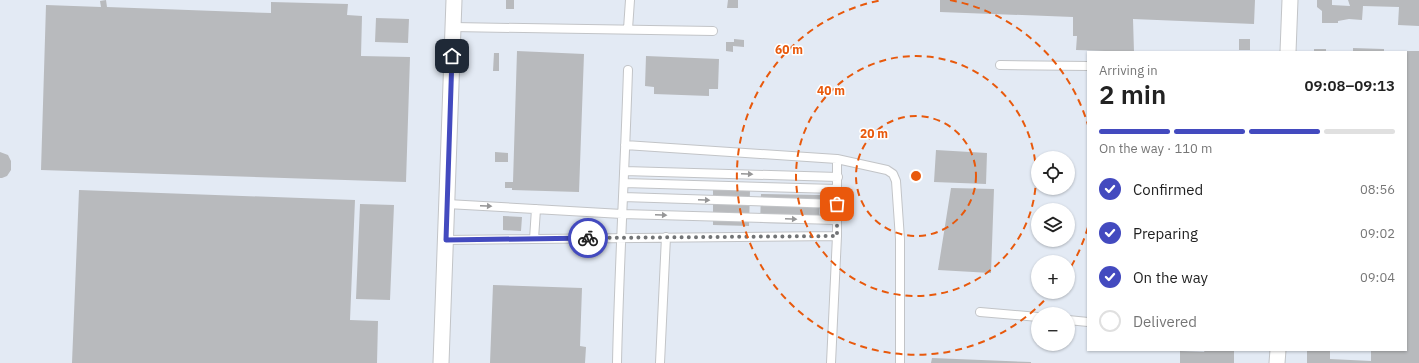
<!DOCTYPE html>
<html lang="en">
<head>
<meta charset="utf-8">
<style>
  :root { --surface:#fff; --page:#f2f2f2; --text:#222; --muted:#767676; --line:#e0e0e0; --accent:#434abf }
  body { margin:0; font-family:"IBM Plex Sans",sans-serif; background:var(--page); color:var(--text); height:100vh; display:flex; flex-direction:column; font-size:15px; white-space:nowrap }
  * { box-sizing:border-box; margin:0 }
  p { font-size:13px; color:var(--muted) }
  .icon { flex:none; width:22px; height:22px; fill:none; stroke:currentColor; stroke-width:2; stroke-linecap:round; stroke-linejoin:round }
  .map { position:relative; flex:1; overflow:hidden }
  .side { position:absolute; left:1087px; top:51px; width:320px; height:300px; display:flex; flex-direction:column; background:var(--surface); border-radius:0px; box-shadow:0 1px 3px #0004 }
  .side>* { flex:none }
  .buttons { position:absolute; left:1031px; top:151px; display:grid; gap:8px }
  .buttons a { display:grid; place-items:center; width:44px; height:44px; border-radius:50%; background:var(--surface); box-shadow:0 1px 3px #0004; font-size:20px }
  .pin { position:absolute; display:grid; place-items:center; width:34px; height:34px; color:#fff; margin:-17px; border-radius:8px; box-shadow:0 2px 6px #0006 }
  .courier { position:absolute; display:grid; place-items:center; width:40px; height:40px; margin:-20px; border:3px solid #434abf; border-radius:50%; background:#fff; color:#222; box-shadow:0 1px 5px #0007 }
  .overview em { font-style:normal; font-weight:600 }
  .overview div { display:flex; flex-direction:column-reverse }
  .overview { display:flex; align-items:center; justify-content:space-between; height:68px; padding:0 12px }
  h1 { font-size:26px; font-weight:600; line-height:30px }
  .bar { display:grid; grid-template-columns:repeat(4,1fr); gap:6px 4px; align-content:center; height:48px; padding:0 12px }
  .bar i { height:5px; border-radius:3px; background:var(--line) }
  .bar .active { background:var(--accent) }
  .bar p { grid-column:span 4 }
  ol { padding:0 12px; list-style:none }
  li { display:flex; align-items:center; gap:12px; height:44px }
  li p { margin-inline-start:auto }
  li .icon { padding:4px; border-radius:50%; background:var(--accent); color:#fff; stroke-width:4 }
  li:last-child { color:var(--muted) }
  li i { width:22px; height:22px; border:2px solid var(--line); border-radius:50% }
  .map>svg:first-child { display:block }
</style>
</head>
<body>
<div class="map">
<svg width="1419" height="363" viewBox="0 0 1419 363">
  <rect width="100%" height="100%" fill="#f3f5f9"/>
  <path fill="#e3eaf4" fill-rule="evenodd" d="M0,0H1419V363H0ZM1088,52H1406V350H1088ZM1038,158H1068V188H1038ZM1038,210H1068V240H1038ZM1038,262H1068V292H1038ZM1038,314H1068V344H1038Z"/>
  <path fill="#b8babd" d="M106,0L107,7L271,13V2L348,4L347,15L362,16L361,56L410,57L406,182L41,170L46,5L101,7L100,1Z
    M506,0H514V9H506Z
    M728,0H738V8H727Z
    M940,0H1255L1254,24L1133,19L1134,52L1076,50L1077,36H1073V17L940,12Z
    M1317,0H1332V5L1350,6L1348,0H1419V26L1398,25L1399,7L1363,6L1362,20L1349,19L1338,21V23H1322V11L1317,7Z
    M376,18L409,19L408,43L375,42Z
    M734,39L744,40V47L733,46V52L726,51V42H734Z
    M1239,39H1250V50H1239Z
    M1353,48L1384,49V52H1353Z
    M1314,49H1326V52H1314Z
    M517,51L584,54L579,192L512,190V188H505V182H513Z
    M1406,51H1419V363H1307V350H1330V359L1371,361V350H1406Z
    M494,53H499V71H493Z
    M646,56L719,59L718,89H709V96L654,94V87L645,86Z
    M936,150L987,153L986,184L934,182Z
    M0,152L8,155L11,161V170L7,176L2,178H0Z
    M495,152L508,153V162H495Z
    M951,188L994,189L991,273L938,270Z
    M713,189L750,190L749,226L713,225Z
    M79,190L355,200L350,320L378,321L377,363H72Z
    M761,194L820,195L819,224L760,223Z
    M360,204L394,205L390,300L356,299Z
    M503,216L522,217L521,231L503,230Z
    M493,285L582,288L580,346L586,347L585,363H490Z
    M1205,350H1234V363H1180V351L1204,352Z
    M932,358L1031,362V363H931Z"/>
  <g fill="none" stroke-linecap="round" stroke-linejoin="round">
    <defs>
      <path id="service" d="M453,27L713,31
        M628,29L630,0
        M1000,65L1088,66
        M625,145L837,159L887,170L893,174L896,181L900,239V363
        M624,171L838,177
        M624,183L837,189
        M623,197L837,204
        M447,204L622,214L837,220
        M534,239L536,209
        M446,240L837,236
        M980,312L1038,317
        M1068,320L1088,322
        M617,363C619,265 625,168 628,70
        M660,363L666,237
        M831,363L837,236V159"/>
      <path id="minor" d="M1288,52L1290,0
        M441,363L454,0
        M1277,363L1278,350"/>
    </defs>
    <use href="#service" stroke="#c2c4c7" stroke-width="10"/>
    <use href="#minor" stroke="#c2c4c7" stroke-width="17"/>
    <use href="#service" stroke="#fff" stroke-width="8"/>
    <use href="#minor" stroke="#fff" stroke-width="15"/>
  </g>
  <defs><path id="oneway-solid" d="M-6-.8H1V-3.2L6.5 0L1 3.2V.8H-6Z"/></defs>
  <g fill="#969697">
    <use href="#oneway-solid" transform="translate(747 174) rotate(2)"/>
    <use href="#oneway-solid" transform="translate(704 200) rotate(2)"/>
    <use href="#oneway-solid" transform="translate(486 206) rotate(3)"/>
    <use href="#oneway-solid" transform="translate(661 215) rotate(2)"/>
    <use href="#oneway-solid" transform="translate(791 219) rotate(2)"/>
  </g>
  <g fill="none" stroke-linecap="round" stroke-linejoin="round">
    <path stroke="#727476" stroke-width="4" stroke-dasharray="0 7.2" d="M588,238L837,236V204"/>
    <path stroke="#434abf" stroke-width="5" d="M452,56L446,240L588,238"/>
  </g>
  <g fill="none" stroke="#e8590c" stroke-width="2" stroke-dasharray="7 5">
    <circle cx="916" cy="176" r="60"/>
    <circle cx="916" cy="176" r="120"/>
    <path d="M1088 227A179 179 0 0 1 1069 270M1052 292A179 179 0 1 1 882 0M950 0A179 179 0 0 1 1088 125"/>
  </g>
  <circle cx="916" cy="176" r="6" fill="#e8590c" stroke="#fff" stroke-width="2"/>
  <g font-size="12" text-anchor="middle" font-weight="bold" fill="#e8590c" stroke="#fff" stroke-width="3" stroke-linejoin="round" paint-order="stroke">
    <text x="789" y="54">60 m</text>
    <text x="831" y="95">40 m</text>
    <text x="874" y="138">20 m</text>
  </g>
</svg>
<div class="buttons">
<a><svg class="icon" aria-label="locate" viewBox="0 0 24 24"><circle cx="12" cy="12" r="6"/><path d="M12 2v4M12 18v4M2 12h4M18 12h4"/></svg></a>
<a><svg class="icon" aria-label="layers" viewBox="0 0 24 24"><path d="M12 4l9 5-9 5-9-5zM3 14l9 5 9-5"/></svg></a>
<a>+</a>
<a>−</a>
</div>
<div class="pin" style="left:837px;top:204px;background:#ea580c"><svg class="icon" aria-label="bag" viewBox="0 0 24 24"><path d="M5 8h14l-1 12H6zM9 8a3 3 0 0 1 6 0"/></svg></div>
<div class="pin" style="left:452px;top:56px;background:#1f2937"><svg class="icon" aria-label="home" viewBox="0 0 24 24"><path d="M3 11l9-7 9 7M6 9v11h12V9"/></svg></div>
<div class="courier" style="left:588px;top:238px"><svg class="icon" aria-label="bike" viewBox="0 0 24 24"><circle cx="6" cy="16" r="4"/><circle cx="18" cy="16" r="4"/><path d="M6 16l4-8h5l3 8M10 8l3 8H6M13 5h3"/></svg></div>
<section class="side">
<div class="overview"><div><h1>2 min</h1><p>Arriving in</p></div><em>09:08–09:13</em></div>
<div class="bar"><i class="active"></i><i class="active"></i><i class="active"></i><i></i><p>On the way · 110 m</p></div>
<ol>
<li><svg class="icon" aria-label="check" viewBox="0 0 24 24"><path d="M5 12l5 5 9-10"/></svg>Confirmed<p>08:56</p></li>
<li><svg class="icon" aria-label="check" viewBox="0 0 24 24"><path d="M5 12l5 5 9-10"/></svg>Preparing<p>09:02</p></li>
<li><svg class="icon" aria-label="check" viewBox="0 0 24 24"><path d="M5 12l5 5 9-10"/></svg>On the way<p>09:04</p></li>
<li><i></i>Delivered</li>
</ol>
</section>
</div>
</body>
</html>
